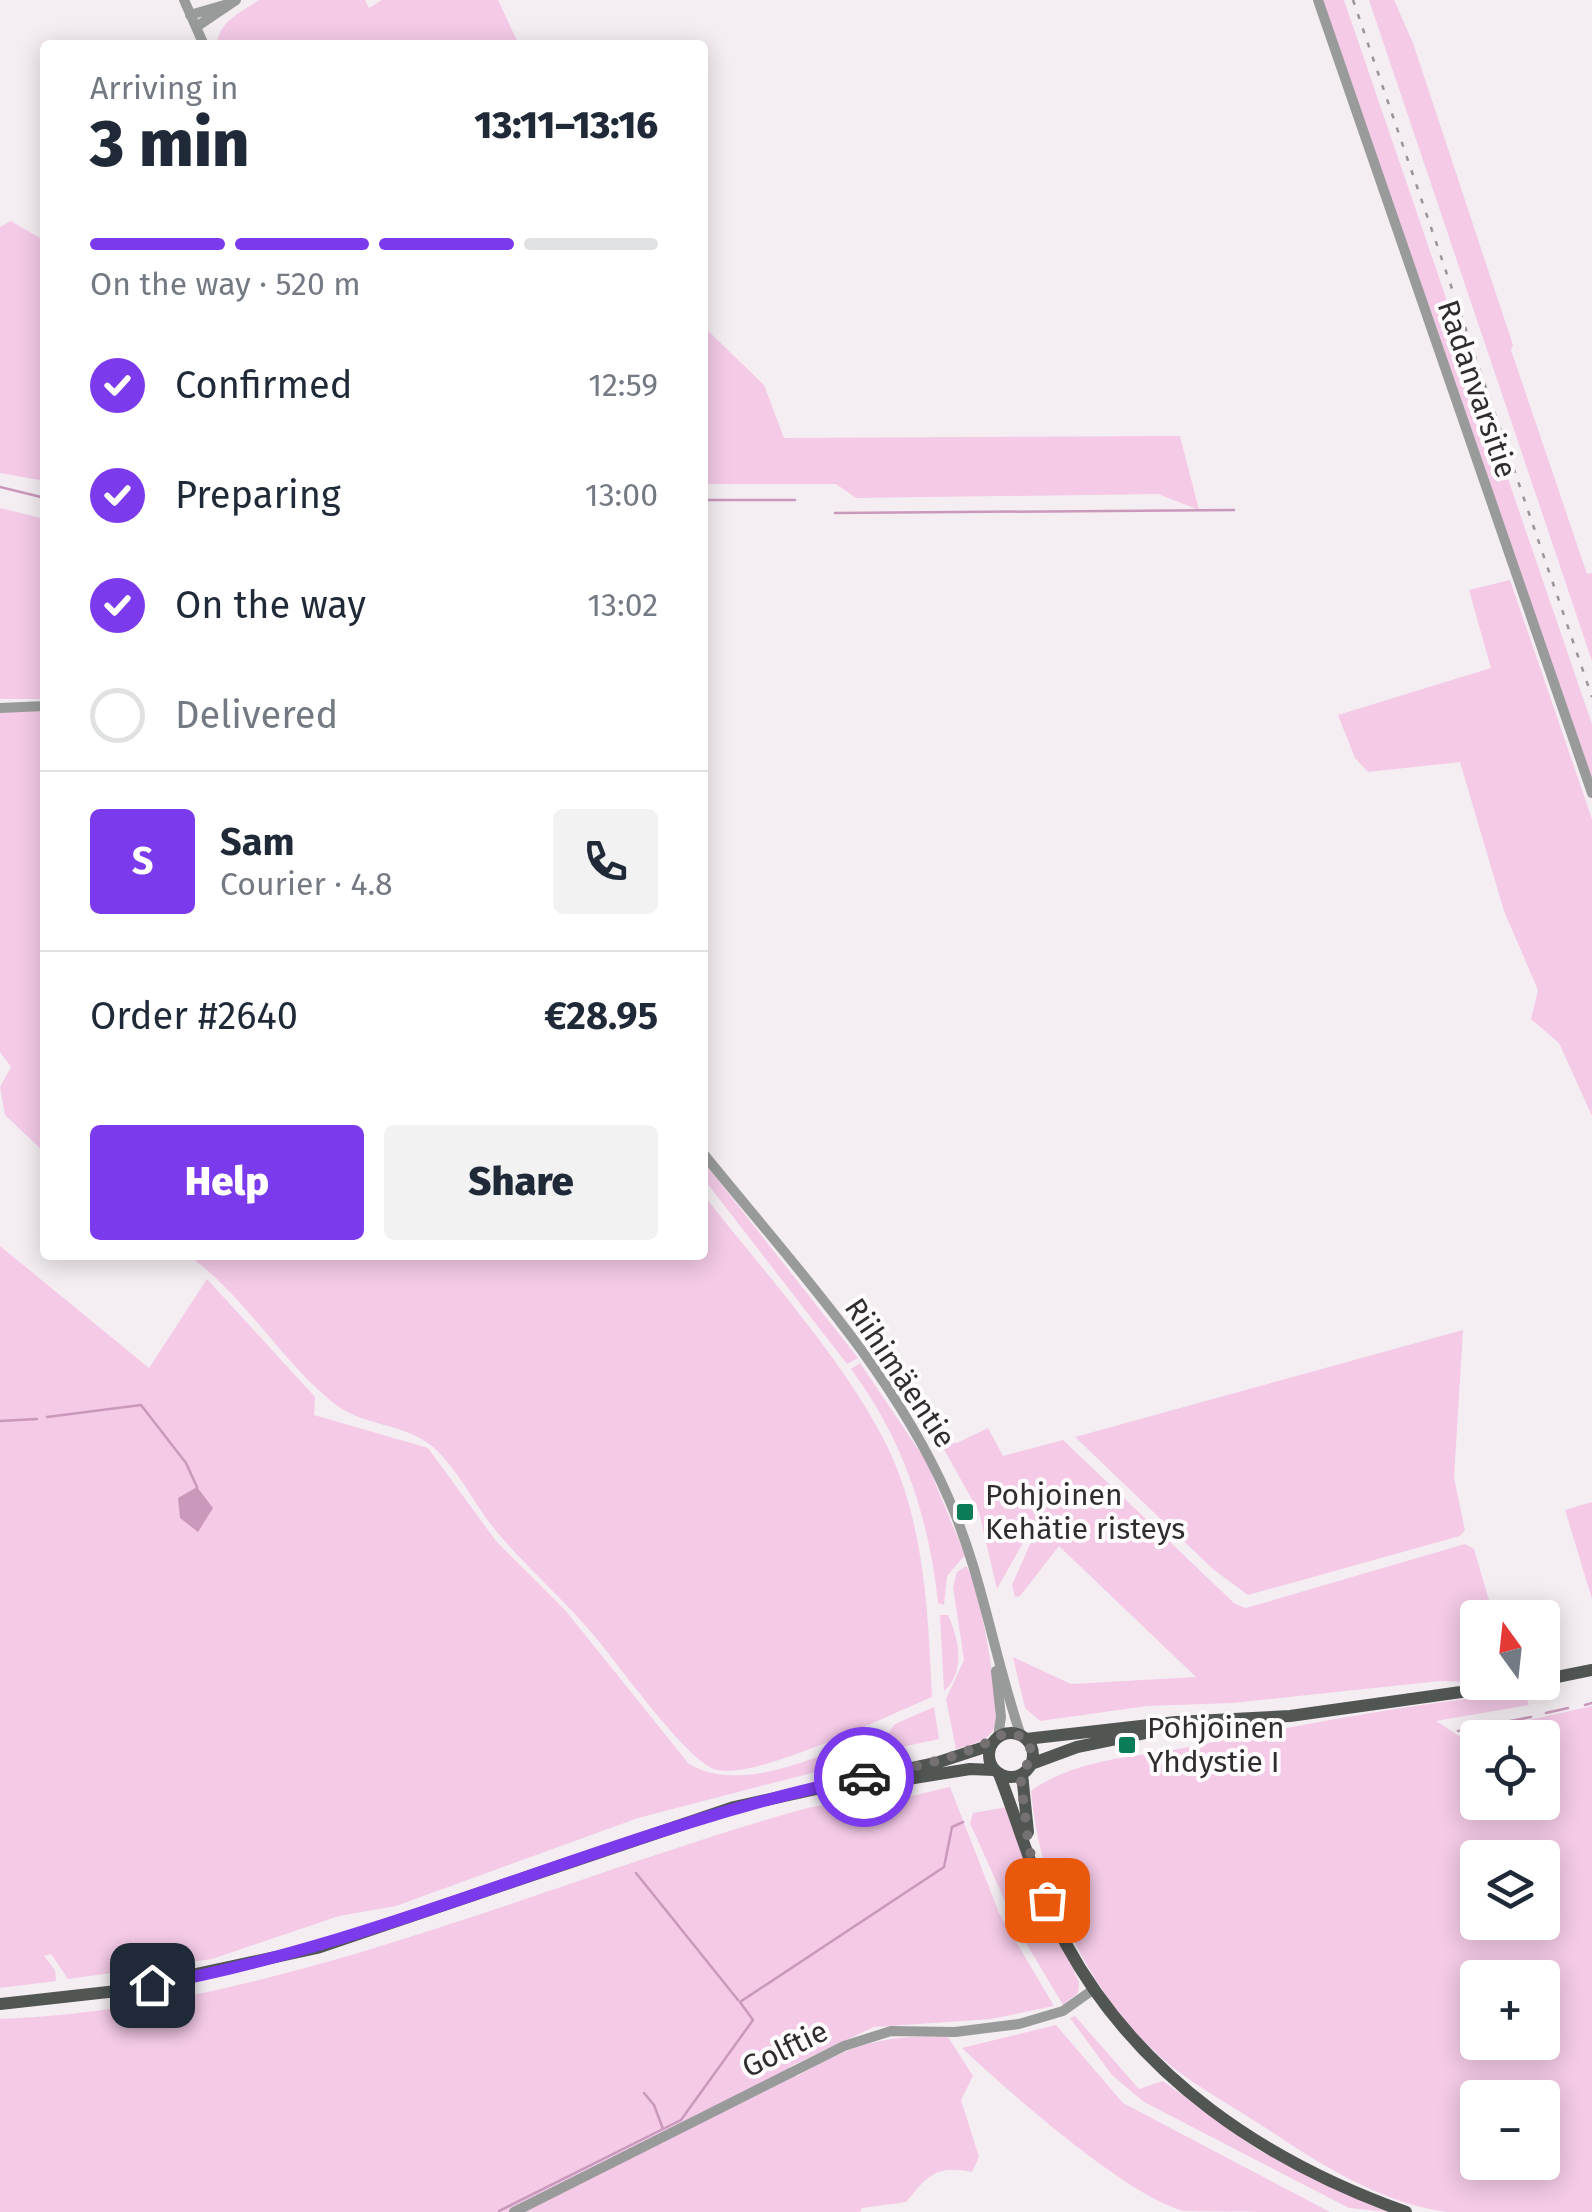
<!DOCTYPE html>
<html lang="en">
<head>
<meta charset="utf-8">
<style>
  :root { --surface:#fff; --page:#f2f2f3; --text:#1f2937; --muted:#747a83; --line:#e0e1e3; --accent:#7c3aed }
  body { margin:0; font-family:"Fira Sans",sans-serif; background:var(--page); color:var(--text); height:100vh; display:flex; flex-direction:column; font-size:38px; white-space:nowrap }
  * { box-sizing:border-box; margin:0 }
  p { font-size:32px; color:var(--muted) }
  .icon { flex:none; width:55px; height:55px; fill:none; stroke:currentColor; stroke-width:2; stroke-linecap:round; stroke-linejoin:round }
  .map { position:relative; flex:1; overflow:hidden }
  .sheet { position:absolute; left:40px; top:40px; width:668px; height:1220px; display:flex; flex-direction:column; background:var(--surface); border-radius:10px; box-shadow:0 5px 25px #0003 }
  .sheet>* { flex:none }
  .needle { width:65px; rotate:345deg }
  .buttons { position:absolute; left:1460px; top:1600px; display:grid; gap:20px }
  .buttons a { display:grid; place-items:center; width:100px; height:100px; border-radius:10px; background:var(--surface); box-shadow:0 5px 25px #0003; font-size:50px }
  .pin { position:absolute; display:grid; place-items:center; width:85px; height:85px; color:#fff; margin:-42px; border-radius:20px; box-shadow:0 5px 15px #0006 }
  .courier { position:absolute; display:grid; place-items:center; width:100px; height:100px; margin:-50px; border:8px solid #7c3aed; border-radius:50%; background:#fff; color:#222; box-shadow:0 2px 12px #0007 }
  .overview em { font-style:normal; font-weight:800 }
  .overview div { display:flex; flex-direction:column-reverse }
  .overview { display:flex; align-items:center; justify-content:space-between; height:170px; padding:0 50px }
  h1 { font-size:65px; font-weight:800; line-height:75px }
  .bar { display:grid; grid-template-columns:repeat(4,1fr); gap:15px 10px; align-content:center; height:120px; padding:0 50px }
  .bar i { height:12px; border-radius:8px; background:var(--line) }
  .bar .selected { background:var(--accent) }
  .bar p { grid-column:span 4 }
  .line { display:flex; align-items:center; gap:25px; padding:0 50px; border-top:2px solid var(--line) }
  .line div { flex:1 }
  .round { display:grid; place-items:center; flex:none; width:105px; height:105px; border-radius:10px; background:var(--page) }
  ol { padding:0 50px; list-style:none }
  li { display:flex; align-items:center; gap:30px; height:110px }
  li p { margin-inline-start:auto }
  li .icon { padding:10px; border-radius:50%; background:var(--accent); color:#fff; stroke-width:4 }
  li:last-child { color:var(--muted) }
  li i { width:55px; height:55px; border:5px solid var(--line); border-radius:50% }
  .cta { display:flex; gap:20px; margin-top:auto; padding:20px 50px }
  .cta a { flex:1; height:115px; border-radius:10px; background:var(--accent); color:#fff; font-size:40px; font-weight:800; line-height:115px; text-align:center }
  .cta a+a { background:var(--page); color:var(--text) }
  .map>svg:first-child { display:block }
</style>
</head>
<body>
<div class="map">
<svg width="1592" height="2212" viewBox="0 0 1592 2212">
  <rect width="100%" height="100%" fill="#f4eef2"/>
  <path fill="#f4cae7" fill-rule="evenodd" d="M259,0H365L369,8L382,0H498L519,45H217C218,22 241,12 259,0Z
    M1322,0H1344L1592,724V790Z
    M1369,0H1394L1413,43L1513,345L1511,350L1587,574L1592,573V661Z
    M11,221L45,241V481L0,473V227Z
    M702,325L764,385L784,438L1180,436L1199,510L1158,494L856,498L836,484H703Z
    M0,508L45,519V699H0Z
    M1510,580L1592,819V1116L1559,1043L1531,1019L1538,990L1504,911L1460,762L1368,772L1355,758L1338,715L1491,668L1469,590Z
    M45,708V1153L5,1115L0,1087L11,1067L0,1052V712Z
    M702,1160L858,1358L847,1364L703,1178Z
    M703,1194C762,1270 847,1363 888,1448C925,1526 928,1613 932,1697C886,1716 762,1778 717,1770C690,1765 618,1664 596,1638C565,1600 528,1569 497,1532C475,1506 459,1470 433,1447C404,1422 361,1427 331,1401C279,1358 243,1294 188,1255H702Z
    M0,1246L149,1368L207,1279L315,1397L314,1415L428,1448L496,1541L565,1610L689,1764C741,1794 814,1757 866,1739L873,1744L858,1761L638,1818L396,1906L339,1916L212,1959L68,1979L51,1954L44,1956L55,1970L56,1981L0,1988Z
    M1463,1330L1454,1478L1465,1530L1460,1536L1248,1595L1214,1570L1075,1437Z
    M860,1363L926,1461L965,1555L947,1576L944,1605L938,1603C929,1517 903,1439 851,1369Z
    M988,1428L1003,1456L1063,1440L1235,1604L1246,1608L1465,1544L1474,1549L1494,1617L1478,1618L1477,1682L1440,1681L1233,1703L1147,1706L1040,1721L1025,1708L1013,1657L1071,1684L1196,1677L1059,1546L1020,1596L1015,1597L1012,1585L1034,1535L1029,1532L997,1589L979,1512L941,1444L957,1443Z
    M1592,1502V1599L1565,1510Z
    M966,1566C979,1582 1001,1705 995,1726C990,1741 970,1745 956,1749L946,1699L964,1660L953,1587L957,1572Z
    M940,1615H948C959,1639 966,1672 944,1691Z
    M1524,1693L1529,1705L1436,1721L1459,1736L1592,1706V2212C1545,2212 1494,2212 1447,2212C1382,2203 1323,2166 1269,2130C1230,2104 1185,2082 1151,2048C1084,1984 1039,1883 1031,1791C1073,1760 1133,1757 1184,1748C1296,1726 1410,1703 1524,1693ZM1478,1738H1542V1802H1478ZM1478,1858H1542V1922H1478ZM1478,1978H1542V2042H1478ZM1478,2098H1542V2162H1478Z
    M934,1707L939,1739L893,1749L887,1735L895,1724Z
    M950,1787L999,1913L1054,2006L991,2019L874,2027L789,2067L796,2077C851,2045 884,2034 948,2037L973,2076L961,2100L979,2157L972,2172C935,2165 929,2175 906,2202L862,2208L860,2212H0V2019C278,2008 536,1885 800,1810C826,1802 849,1805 875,1802C900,1800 926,1792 950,1787Z
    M1007,1807L1038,1895L1079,1982L1078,1993L1063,2005L1017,1928L970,1823L973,1813Z
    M1075,2016L1139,2089L1163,2081L1258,2150L1389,2212L1349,2208L1144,2102L1112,2075L1070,2018Z
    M1056,2025L1123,2103L1330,2212C1295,2212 1213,2212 1184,2211C1126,2196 1008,2091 962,2048Z"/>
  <path fill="#ca98bb" d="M197,1487L213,1508L198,1532L180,1518L178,1498Z"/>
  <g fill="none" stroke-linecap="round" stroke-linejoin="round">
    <path stroke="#ca98bb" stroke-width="2.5" d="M0,487L45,498
      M702,500H795
      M835,513L1234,510
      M47,1417L141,1405L186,1463L197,1487
      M0,1421L37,1419
      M1585,1705L1592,1703
      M1546,1713L1568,1708
      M1458,1731L1531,1717
      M636,1873L738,2000
      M644,2093L654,2105L663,2129
      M499,2211L681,2120L753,2020L740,2002L944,1867L952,1827L963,1822"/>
    <path stroke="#989b99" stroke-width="10" d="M184,0L204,45
      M1318,0L1592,793
      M190,15L228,4
      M196,27L236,0
      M0,708L45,706
      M702,1152C789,1260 892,1369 948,1497C982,1574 994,1657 1021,1736
      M996,1671L1001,1717L998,1737
      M514,2212L844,2046L891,2031L955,2032L1019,2024L1063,2011L1094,1989"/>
    <path stroke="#515653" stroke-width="12" d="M1542,1680L1592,1670
      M989 1755a22 22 0 1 1 44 0a22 22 0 1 1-44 0Z
      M1026,1739L1176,1722L1290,1716L1532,1682
      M1031,1764L1077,1747L1145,1733
      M999,1774C1021,1830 1037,1891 1066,1944C1139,2078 1266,2162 1406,2212
      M1022,1774L1028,1832
      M865,1786L970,1769L994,1770
      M0,2004L117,1991L317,1948L734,1807L939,1762L991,1745"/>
    <path stroke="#999497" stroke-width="2.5" stroke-dasharray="5 10" stroke-linecap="butt" d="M1353,0L1592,697"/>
  </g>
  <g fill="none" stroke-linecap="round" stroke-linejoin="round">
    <path stroke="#757173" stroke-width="10" stroke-dasharray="0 18" d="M864,1777C913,1767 961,1759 1003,1734L1022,1736L1032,1751L1021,1781L1029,1849L1047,1900"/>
    <path stroke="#7c3aed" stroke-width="12" d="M152,1985C397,1941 621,1826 864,1777"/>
  </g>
  <g fill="#0b7c58" stroke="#fffcfe" stroke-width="4">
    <rect x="955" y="1502" width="20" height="20" rx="5"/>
    <rect x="1117" y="1735" width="20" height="20" rx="5"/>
  </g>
  <g text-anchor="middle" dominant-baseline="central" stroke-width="8" stroke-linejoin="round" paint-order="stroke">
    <g font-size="30" fill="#302d2f" stroke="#fffcfe">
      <text transform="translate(1477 389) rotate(71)">Radanvarsitie</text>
      <text transform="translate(900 1373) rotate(56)">Riihimäentie</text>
      <text transform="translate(785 2049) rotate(-26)">Golftie</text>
    </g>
    <g font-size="30" fill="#302d2f" stroke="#fffcfe" text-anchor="start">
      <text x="985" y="1495">Pohjoinen<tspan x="985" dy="34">Kehätie risteys</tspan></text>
      <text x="1147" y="1728">Pohjoinen<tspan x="1147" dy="34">Yhdystie I</tspan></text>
    </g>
  </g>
</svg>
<div class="buttons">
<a><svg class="needle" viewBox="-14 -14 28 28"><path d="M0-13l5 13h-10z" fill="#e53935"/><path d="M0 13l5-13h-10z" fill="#747a83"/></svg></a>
<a><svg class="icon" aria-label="locate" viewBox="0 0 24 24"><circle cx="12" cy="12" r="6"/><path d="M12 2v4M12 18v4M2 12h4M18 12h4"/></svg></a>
<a><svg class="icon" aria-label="layers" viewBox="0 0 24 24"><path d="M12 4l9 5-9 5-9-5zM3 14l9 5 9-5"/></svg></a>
<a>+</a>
<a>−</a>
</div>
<div class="pin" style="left:1047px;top:1900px;background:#ea580c"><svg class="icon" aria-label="bag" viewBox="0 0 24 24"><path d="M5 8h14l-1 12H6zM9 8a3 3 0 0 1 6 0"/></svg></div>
<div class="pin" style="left:152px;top:1985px;background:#1f2937"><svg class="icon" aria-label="home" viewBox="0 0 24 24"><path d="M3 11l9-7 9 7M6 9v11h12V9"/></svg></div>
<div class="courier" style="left:864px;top:1777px"><svg class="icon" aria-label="car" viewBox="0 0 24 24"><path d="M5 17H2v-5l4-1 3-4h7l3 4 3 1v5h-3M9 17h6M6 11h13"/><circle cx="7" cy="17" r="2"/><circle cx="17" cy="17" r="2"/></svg></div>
<section class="sheet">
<div class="overview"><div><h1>3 min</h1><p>Arriving in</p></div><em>13:11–13:16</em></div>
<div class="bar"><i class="selected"></i><i class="selected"></i><i class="selected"></i><i></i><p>On the way · 520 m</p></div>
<ol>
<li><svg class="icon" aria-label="check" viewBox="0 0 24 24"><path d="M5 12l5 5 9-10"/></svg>Confirmed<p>12:59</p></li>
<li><svg class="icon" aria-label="check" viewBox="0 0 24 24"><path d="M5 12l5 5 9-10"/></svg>Preparing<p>13:00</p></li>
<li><svg class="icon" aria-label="check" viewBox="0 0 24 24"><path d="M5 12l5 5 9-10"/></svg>On the way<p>13:02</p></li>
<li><i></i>Delivered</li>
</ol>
<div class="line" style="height:180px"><b class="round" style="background:var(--accent);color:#fff">S</b><div><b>Sam</b><p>Courier · 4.8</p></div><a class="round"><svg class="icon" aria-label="phone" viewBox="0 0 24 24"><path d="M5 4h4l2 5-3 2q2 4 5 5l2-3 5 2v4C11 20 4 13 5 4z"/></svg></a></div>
<div class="line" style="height:130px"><div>Order #2640</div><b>€28.95</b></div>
<div class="cta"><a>Help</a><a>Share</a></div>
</section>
</div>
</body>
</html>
